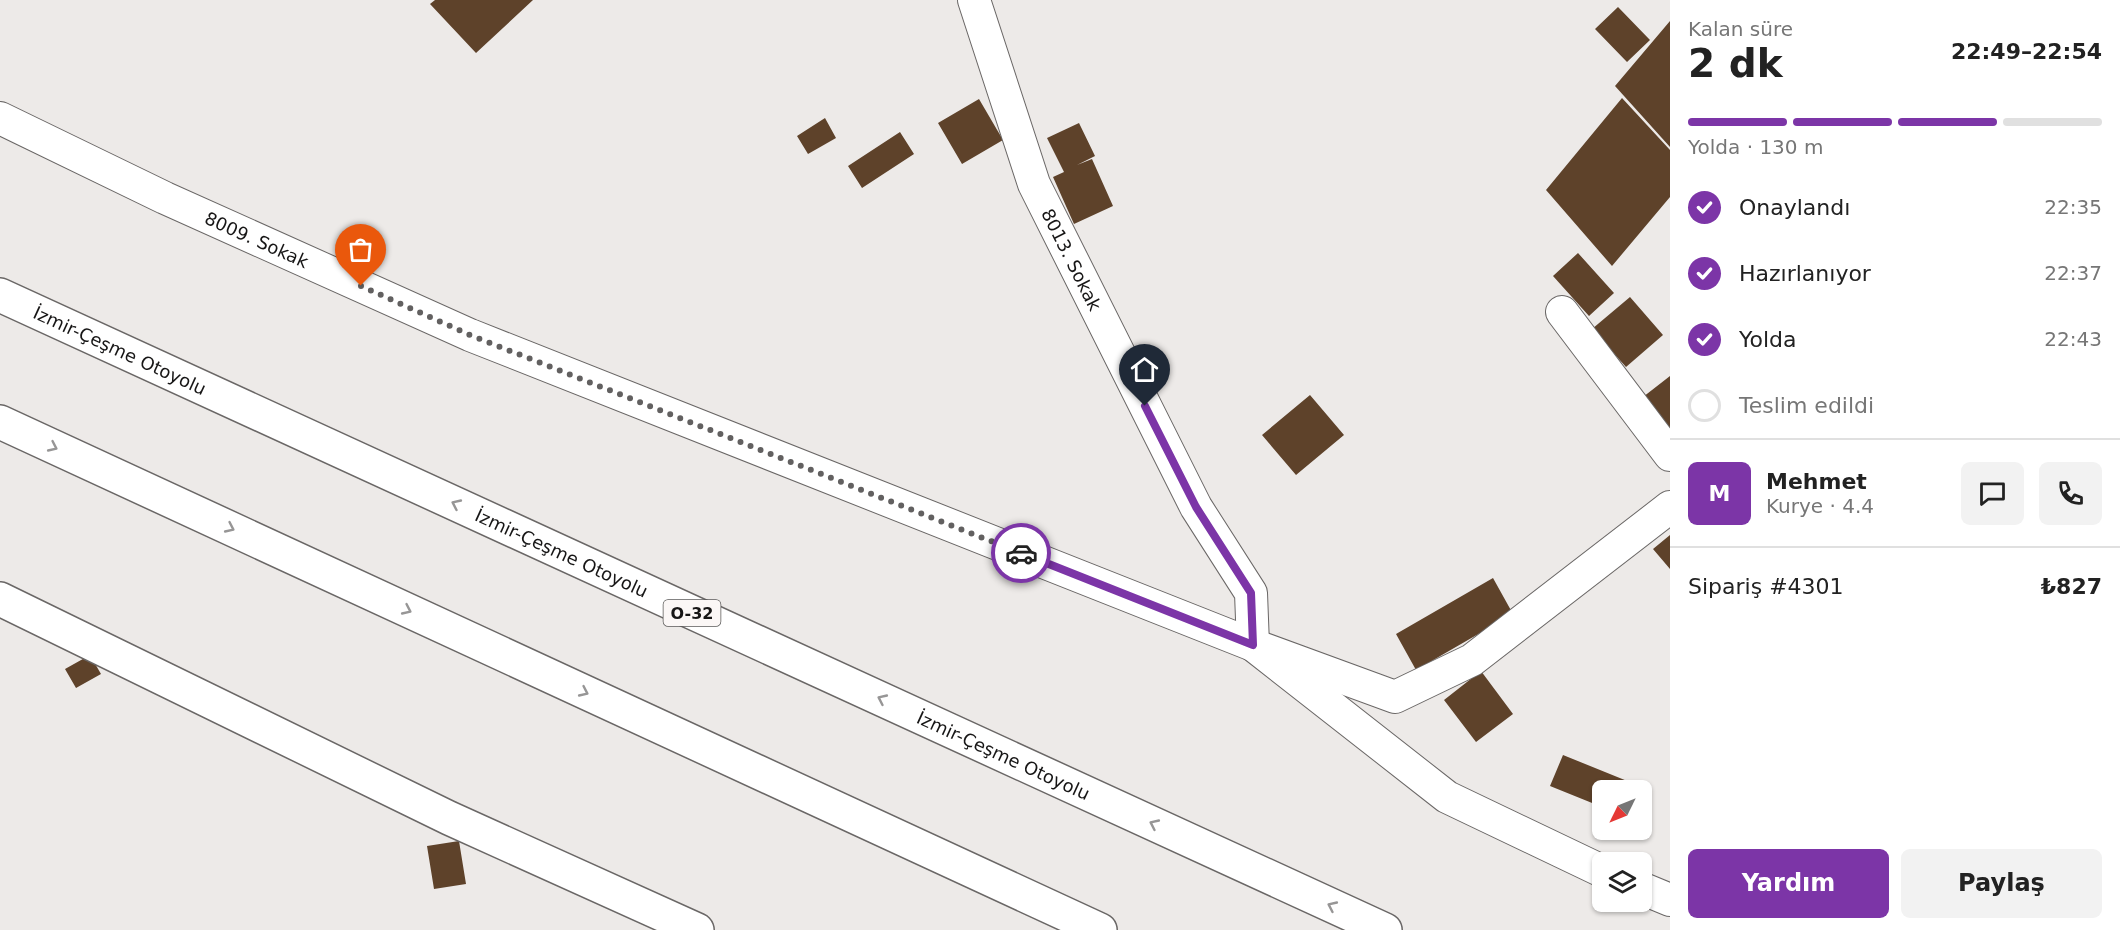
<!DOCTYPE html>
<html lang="tr">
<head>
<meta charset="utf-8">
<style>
  :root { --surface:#fff; --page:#f2f2f2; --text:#222; --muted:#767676; --line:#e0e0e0; --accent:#7c35a7 }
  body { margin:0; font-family:"DejaVu Sans",sans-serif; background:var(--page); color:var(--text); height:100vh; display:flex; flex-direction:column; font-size:22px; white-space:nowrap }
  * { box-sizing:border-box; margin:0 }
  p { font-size:20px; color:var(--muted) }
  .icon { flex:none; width:33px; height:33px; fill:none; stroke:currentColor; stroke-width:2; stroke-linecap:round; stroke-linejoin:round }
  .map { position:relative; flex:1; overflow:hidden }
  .details { display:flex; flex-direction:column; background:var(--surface); width:450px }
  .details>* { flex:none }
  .needle { width:39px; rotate:227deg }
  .tools { position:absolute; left:1592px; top:780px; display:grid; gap:12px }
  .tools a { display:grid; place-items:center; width:60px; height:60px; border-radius:9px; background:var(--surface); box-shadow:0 2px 4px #0004; font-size:30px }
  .pin { position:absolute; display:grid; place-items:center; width:51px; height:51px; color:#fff; margin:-62px -26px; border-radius:50% 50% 50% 0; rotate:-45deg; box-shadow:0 0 6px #0007 }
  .pin .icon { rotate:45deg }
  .courier { position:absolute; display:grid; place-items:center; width:60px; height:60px; margin:-30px; border:4px solid #7c35a7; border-radius:50%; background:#fff; color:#222; box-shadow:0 2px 8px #0007 }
  .headline em { font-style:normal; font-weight:600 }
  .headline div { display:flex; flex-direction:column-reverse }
  .headline { display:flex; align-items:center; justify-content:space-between; height:102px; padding:0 18px }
  h1 { font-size:39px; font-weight:600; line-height:45px }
  .bar { display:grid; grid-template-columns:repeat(4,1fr); gap:9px 6px; align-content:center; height:72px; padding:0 18px }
  .bar i { height:8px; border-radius:4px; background:var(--line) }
  .bar .on { background:var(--accent) }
  .bar p { grid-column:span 4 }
  .line { display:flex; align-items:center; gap:15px; padding:0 18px; border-top:2px solid var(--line) }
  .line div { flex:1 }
  .round { display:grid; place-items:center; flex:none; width:63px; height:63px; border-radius:9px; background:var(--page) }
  ol { padding:0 18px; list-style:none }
  li { display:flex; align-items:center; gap:18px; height:66px }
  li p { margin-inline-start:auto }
  li .icon { padding:6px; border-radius:50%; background:var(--accent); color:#fff; stroke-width:4 }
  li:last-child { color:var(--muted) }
  li i { width:33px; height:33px; border:3px solid var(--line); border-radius:50% }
  .action { display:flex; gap:12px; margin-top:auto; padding:12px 18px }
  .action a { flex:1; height:69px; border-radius:9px; background:var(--accent); color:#fff; font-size:24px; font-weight:600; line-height:69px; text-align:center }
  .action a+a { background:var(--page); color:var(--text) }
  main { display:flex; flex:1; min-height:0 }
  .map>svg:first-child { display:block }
</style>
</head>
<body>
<main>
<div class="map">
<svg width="1670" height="930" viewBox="0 0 1670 930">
  <rect width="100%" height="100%" fill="#edeae8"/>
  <path fill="#5e422a" d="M435,0H533L476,53L430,4Z
    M1618,7L1650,40L1627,62L1595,29Z
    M1670,21V147L1615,86Z
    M1622,98L1670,150V197L1612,266L1546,190Z
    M979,99L1003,140L962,164L938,123Z
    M825,118L836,138L808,154L797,136Z
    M1079,123L1095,156L1077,165L1092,159L1113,206L1074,224L1053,177L1064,172L1047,138Z
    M900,132L914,154L862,188L848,166Z
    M1578,253L1614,293L1589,316L1553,276Z
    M1630,297L1663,335L1626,367L1592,329Z
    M1670,376V430L1643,397Z
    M1310,395L1344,435L1296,475L1262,435Z
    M1670,535V569L1653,549Z
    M1493,578L1513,614L1416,670L1396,634Z
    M90,655L101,674L76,688L65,669Z
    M1481,671L1513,714L1476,742L1444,700Z
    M1563,755L1642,787L1640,790H1602V807L1550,786Z
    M459,841L466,884L434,889L427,846Z"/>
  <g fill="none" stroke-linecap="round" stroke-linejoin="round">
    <defs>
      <g id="street">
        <path id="s1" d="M974,0L1034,184L1196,507L1251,593L1253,645L1447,797L1602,871"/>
        <path id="s2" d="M0,118L165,198L470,335L1253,645L1395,697L1472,660L1670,507"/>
        <path d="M1562,312L1670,455"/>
        <path d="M1641,888L1670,900"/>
      </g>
      <path id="secondary" d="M0,599L449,818L697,930"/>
      <g id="highway">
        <path id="s3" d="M0,295L1385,930"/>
        <path d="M0,422L1100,930"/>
      </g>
    </defs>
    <use href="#street" stroke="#6a6766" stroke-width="34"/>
    <use href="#secondary" stroke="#6a6766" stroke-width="36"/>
    <use href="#highway" stroke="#6a6766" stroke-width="36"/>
    <use href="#street" stroke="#fff" stroke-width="32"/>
    <use href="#secondary" stroke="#fff" stroke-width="33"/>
    <use href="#highway" stroke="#fff" stroke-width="33"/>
  </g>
  <defs><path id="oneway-chevron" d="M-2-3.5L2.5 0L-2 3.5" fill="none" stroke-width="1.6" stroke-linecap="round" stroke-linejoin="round" transform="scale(1.5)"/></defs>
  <g stroke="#979696">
    <use href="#oneway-chevron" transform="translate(53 447) rotate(25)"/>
    <use href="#oneway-chevron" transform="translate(456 504) rotate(-155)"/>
    <use href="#oneway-chevron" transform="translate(230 528) rotate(25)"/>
    <use href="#oneway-chevron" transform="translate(407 610) rotate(25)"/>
    <use href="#oneway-chevron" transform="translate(584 692) rotate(25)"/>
    <use href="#oneway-chevron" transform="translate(882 699) rotate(-155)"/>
    <use href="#oneway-chevron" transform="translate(1154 824) rotate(-155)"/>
    <use href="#oneway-chevron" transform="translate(1332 906) rotate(-155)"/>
  </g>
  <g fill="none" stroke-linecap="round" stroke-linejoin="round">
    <path stroke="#626060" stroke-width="6" stroke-dasharray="0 10.8" d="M361,286L470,335L1021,553"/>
    <path stroke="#7c35a7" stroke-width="8" d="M1021,553L1253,645L1251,593L1196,507L1145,406"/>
  </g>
  <g text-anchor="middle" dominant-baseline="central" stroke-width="6" stroke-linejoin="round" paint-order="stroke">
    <rect fill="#fbf7f6" stroke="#5b5a59" stroke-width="1.5" x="663.5" y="600" width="57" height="26" rx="4.5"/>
    <g font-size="16" font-weight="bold" fill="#171616">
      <text x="692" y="613">O-32</text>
    </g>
    <g font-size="18" fill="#171616" stroke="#fbf7f6">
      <text stroke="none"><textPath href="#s2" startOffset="284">8009. Sokak</textPath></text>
      <text stroke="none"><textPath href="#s1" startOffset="278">8013. Sokak</textPath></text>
      <text stroke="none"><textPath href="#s3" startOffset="132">İzmir-Çeşme Otoyolu</textPath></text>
      <text stroke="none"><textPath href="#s3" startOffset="618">İzmir-Çeşme Otoyolu</textPath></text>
      <text stroke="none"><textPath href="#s3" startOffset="1104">İzmir-Çeşme Otoyolu</textPath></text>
    </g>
  </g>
</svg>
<div class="tools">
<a><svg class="needle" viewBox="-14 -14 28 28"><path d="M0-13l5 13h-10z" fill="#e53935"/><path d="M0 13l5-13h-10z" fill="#767676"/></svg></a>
<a><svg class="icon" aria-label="layers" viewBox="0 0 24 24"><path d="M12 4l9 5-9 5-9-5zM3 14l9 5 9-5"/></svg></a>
</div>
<div class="pin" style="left:361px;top:286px;background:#ea580c"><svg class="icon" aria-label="bag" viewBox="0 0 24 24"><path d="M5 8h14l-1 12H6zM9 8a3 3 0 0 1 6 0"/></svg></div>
<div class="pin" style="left:1145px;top:406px;background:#1f2937"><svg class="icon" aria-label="home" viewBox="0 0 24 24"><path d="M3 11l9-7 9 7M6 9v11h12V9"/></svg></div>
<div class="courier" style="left:1021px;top:553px"><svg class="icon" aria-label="car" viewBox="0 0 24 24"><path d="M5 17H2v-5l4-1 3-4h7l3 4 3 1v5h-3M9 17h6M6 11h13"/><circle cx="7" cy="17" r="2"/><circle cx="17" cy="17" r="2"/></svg></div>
</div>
<section class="details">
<div class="headline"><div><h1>2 dk</h1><p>Kalan süre</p></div><em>22:49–22:54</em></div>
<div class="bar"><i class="on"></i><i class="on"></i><i class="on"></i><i></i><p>Yolda · 130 m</p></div>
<ol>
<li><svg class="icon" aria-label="check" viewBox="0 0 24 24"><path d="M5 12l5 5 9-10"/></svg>Onaylandı<p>22:35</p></li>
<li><svg class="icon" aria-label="check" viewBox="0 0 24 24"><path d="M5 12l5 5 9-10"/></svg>Hazırlanıyor<p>22:37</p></li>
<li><svg class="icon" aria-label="check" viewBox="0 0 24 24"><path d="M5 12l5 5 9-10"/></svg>Yolda<p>22:43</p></li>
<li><i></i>Teslim edildi</li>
</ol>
<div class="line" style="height:108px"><b class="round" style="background:var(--accent);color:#fff">M</b><div><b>Mehmet</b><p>Kurye · 4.4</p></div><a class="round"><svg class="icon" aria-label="chat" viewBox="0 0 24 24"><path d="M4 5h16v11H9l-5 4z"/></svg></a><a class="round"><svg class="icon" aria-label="phone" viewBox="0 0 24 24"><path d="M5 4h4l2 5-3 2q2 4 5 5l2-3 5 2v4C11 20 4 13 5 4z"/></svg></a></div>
<div class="line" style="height:78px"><div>Sipariş #4301</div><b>₺827</b></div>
<div class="action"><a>Yardım</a><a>Paylaş</a></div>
</section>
</main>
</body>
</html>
